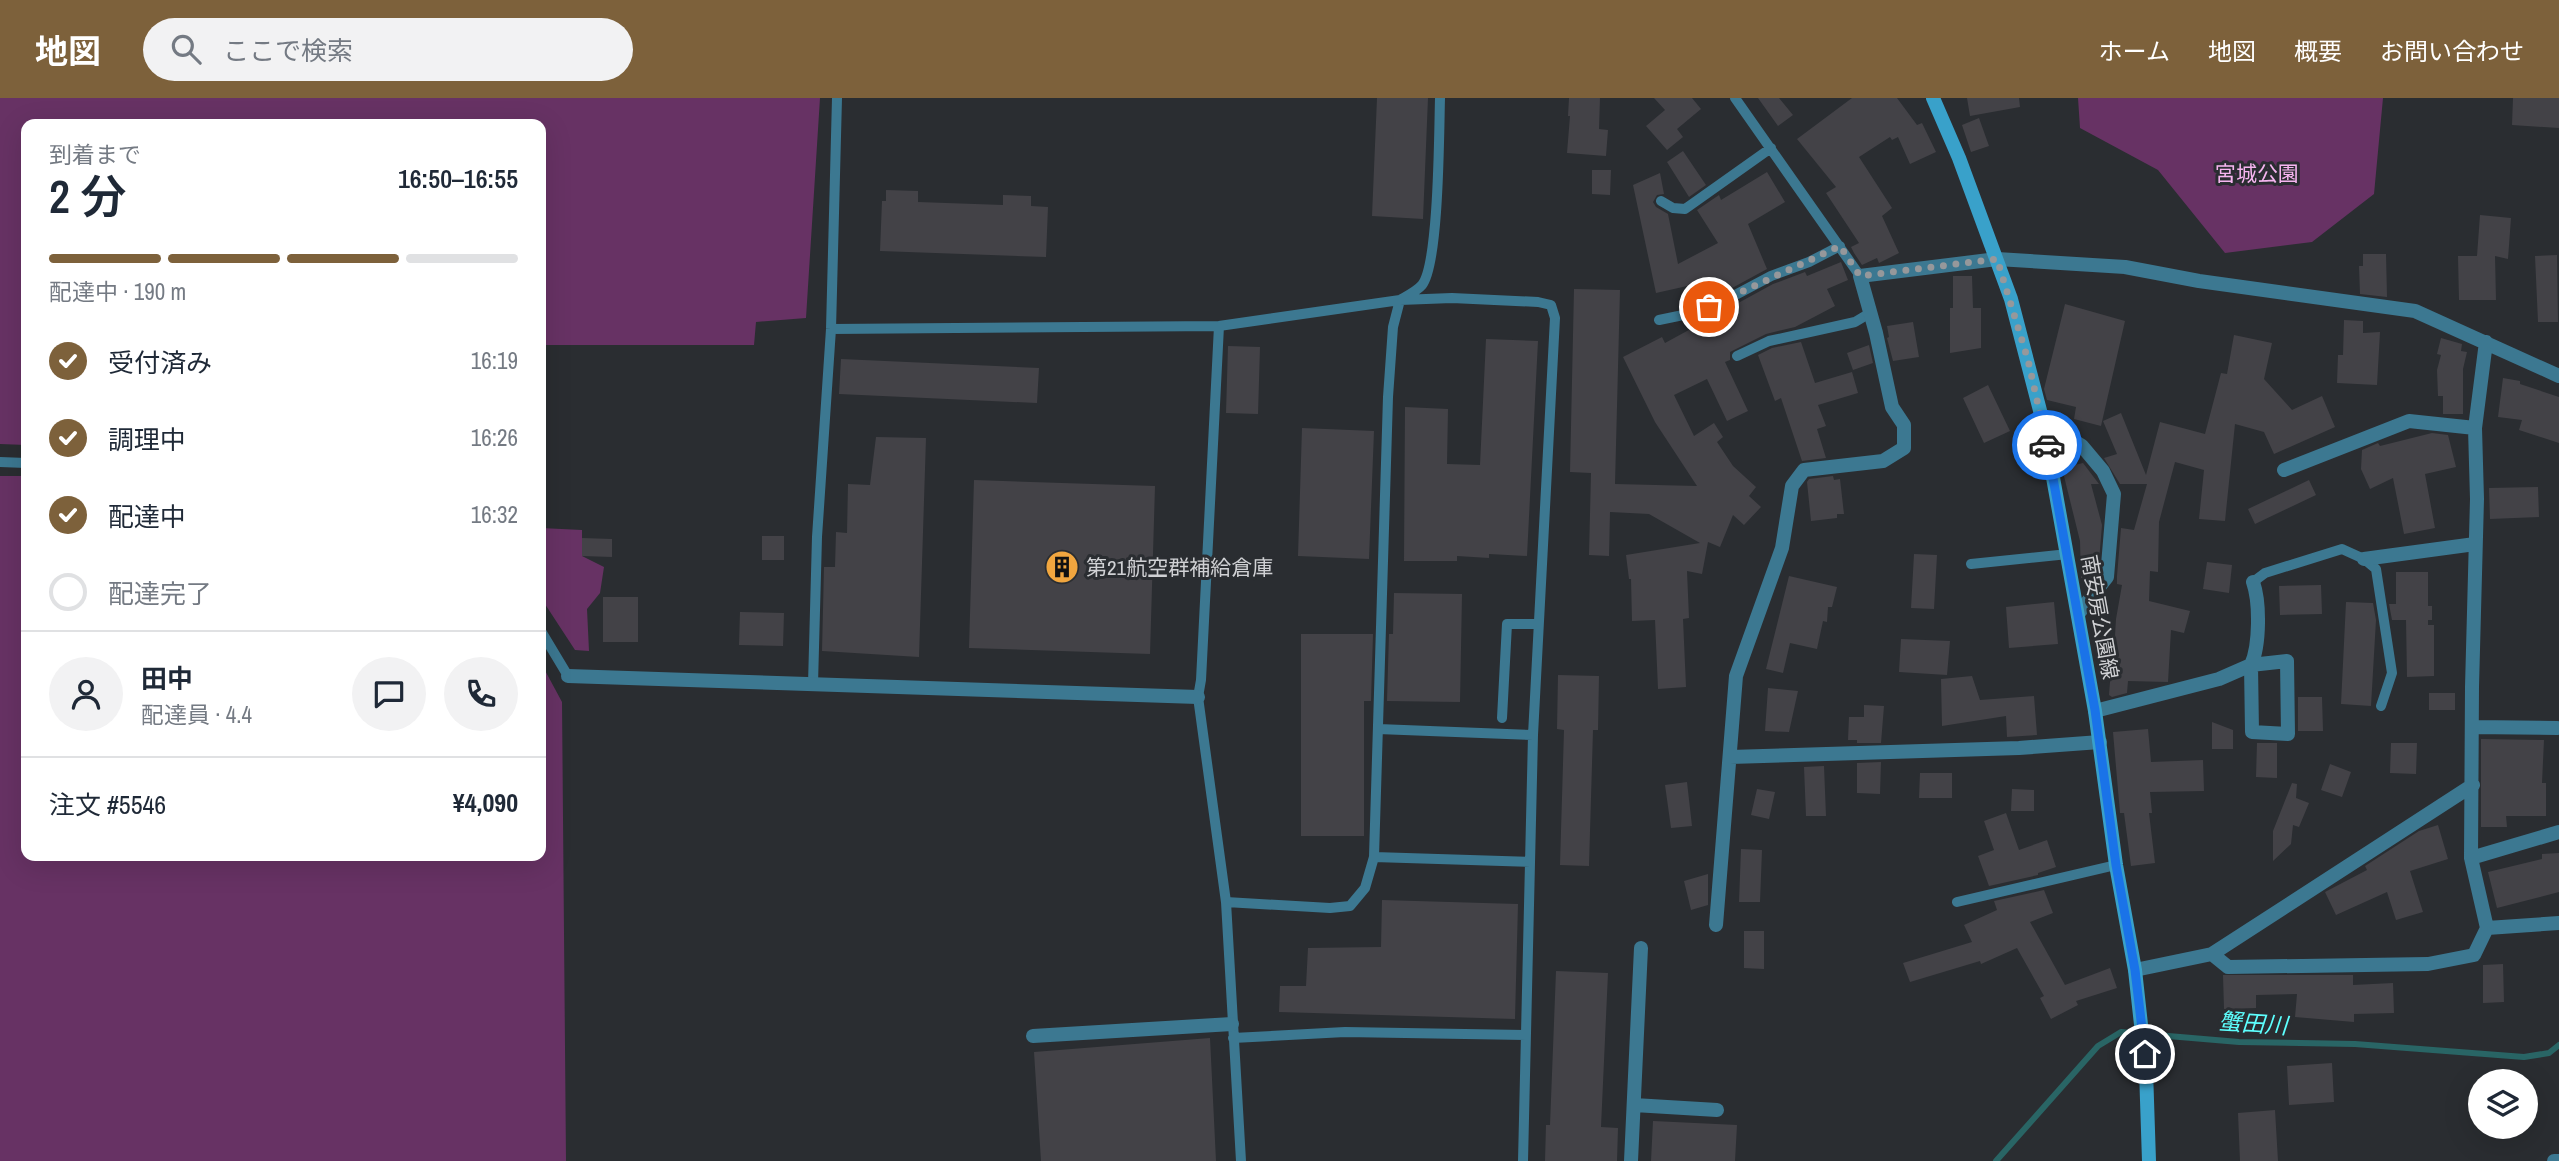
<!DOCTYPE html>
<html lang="ja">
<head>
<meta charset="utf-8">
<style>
  :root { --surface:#fff; --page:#f2f2f3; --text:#1f2937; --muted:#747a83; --line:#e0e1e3; --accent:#7d613b }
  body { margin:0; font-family:"Archivo Narrow","Noto Sans JP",sans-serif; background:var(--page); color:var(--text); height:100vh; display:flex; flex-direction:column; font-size:26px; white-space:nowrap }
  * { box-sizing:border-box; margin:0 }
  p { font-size:23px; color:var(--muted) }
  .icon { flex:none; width:38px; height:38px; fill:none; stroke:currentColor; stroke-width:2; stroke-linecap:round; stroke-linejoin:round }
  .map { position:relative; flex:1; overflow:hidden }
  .sheet { position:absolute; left:21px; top:21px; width:525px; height:742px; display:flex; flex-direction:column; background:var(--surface); border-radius:14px; box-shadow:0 7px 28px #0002 }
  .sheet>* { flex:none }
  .tools { position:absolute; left:2468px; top:971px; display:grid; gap:14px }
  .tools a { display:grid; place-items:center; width:70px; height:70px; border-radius:50%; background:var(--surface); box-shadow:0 7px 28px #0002; font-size:35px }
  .pin { position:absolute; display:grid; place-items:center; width:60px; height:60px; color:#fff; margin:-30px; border:4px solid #fff; border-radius:50%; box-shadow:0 2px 7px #0007 }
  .courier { position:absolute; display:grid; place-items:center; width:70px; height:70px; margin:-35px; border:5px solid #1a73e8; border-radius:50%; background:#fff; color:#222; box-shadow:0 2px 9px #0007 }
  .overview em { font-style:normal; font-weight:600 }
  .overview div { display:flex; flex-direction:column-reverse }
  .overview { display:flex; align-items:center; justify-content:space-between; height:119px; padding:0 28px }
  h1 { font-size:46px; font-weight:600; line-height:52px }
  .bar { display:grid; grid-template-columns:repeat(4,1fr); gap:10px 7px; align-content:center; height:84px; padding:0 28px }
  .bar i { height:9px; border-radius:5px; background:var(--line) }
  .bar .on { background:var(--accent) }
  .bar p { grid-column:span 4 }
  .line { display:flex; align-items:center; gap:18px; padding:0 28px; border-top:2px solid var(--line) }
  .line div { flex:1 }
  .round { display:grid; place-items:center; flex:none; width:74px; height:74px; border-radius:37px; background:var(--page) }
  ol { padding:0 28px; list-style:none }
  li { display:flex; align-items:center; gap:21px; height:77px }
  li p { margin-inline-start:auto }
  li .icon { padding:7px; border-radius:50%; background:var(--accent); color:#fff; stroke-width:4 }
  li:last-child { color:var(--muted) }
  li i { width:38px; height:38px; border:4px solid var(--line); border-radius:50% }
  header { display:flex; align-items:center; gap:42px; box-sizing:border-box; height:98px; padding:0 35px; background:var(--accent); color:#fff }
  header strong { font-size:33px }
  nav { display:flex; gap:38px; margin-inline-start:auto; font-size:24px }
  .search { width:490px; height:63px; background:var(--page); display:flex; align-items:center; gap:18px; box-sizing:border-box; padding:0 24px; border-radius:38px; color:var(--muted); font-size:26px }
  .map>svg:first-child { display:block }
</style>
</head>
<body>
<header>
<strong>地図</strong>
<div class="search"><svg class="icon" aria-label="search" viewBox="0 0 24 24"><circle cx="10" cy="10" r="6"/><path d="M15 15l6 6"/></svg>ここで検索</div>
<nav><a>ホーム</a><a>地図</a><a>概要</a><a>お問い合わせ</a></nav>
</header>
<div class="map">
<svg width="2559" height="1063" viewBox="0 0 2559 1063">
  <rect width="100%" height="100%" fill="#2a2d31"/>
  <path fill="#673264" d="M0,0H820L806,220L756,224L754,247H541V26H26V347L0,346Z
    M2078,0H2383L2374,96L2312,144L2225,155L2158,72L2080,30Z
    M0,378H26V758H541V565L562,604L566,1063H0Z
    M541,430L582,432V458L604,469L600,495L587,511L589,553L575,552L541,500Z"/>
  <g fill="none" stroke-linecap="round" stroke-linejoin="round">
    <path stroke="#296565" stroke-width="6" d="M1996,1063L2098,948L2121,934L2239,944L2355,946L2524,959L2549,955L2559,947"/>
  </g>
  <path fill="#434247" d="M1377,0H1428L1423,121L1372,118Z
    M1569,0H1600L1599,31L1608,32L1606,58L1567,55L1570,18H1568Z
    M1654,0H1692L1701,11L1677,31L1683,39L1667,52L1646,28L1665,12Z
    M1758,0H1779L1793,17L1778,28Z
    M1852,0H1897L1917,27L1922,25L1936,54L1910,66L1898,39L1892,42L1890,39L1859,59L1892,110L1882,118L1899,155L1879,165L1877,160L1862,167L1854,155L1851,149L1859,145L1826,95L1836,89L1797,41Z
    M1967,0H2019L2020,9L1970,18Z
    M2513,0H2559V30L2512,27Z
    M1979,20L1989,48L1971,54L1962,27Z
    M1683,53L1706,87L1689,99L1667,64Z
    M1592,72H1611L1610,97L1592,96Z
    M1767,74L1785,104L1748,126L1767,171L1721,196L1714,182L1656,195L1633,87L1660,75L1664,96L1657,97L1653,104L1656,109L1668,116L1678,166L1718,145L1697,112L1719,97L1721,102Z
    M886,92L918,93V104L1003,107V97L1031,98V108L1048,109L1046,159L880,153L882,103H886Z
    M2480,117L2511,120L2508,161L2495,158L2496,202H2459L2458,158H2477Z
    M2363,156H2386L2387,199L2360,196L2359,168H2363Z
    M2557,157L2558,224H2538L2535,158Z
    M1841,164L1848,182L1827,191L1835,208L1795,229L1766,236L1730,254V262L1725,264L1748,313L1727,323L1707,281L1674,297L1694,338L1714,325L1723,339L1717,344L1733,368L1756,389L1749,398L1761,409L1744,427L1733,417L1720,449L1708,444L1702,476L1687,473L1689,520L1683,521L1686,589L1658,591L1655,522L1632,523L1631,481H1629L1626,457L1700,445L1649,416L1610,414L1609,458L1589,457L1591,375L1570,374L1574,191L1620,192L1615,386L1697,388L1655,324L1623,259L1662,239L1665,245L1773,186L1805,174L1807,178Z
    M1953,178H1972L1973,210H1981V250L1950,255V210H1953Z
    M2065,206L2125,223L2101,328L2074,321L2076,309L2047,302L2044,291Z
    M2344,222L2363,223V235L2380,234L2377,287L2337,285L2338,257H2343Z
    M1913,224L1919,259L1893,263L1887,240L1889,239L1887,228Z
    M2234,237L2272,245L2264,281L2292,312L2322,298L2335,329L2274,356L2264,334L2235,326L2225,423L2199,421L2204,372L2175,364L2159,424L2158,474L2150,473L2149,503L2190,513L2184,535L2171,532L2168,584L2128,583L2127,595L2112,599L2109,597L2111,571H2113L2116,521L2122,487L2117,486V478L2121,430L2134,432L2147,386H2120L2104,360L2117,356L2103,323L2121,315L2146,377L2160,324L2205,336L2221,275L2227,276Z
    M2441,240L2462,246L2461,253L2467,254L2463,271V316H2443V298H2438L2437,272L2441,257L2437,256Z
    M1486,241L1538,243L1527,458L1489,456V460L1457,458V463H1404L1405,309L1448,311L1447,366L1480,367Z
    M1801,244L1815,285L1852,274L1858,295L1818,307L1826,328L1817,331L1826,360L1802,363L1781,300L1775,303L1758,257L1772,250Z
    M1869,247L1873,265L1853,272L1847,255Z
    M1228,248L1260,249L1258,316L1226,315Z
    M841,261L1039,270L1037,305L839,296Z
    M2503,280L2520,283V286L2559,299V345L2519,332L2522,322L2498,319Z
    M1988,287L2010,333L1984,345L1963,300Z
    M1302,330L1374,333L1369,461L1298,458Z
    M2432,335L2448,337L2456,369L2425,376L2435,430L2404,436L2393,380L2370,391L2361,371L2362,352L2378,345L2380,348Z
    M876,339L926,340L919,559L822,553L824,469H835L836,434L847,435L848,386L870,387Z
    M2083,365L2099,386H2091L2102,427L2098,475L2094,480H2081L2080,443L2062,370Z
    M1833,378L1834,382L1840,381L1844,416H1837V420L1811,423L1807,384L1809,381Z
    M974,382L1155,388L1150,556L969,550Z
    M2309,382L2316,397L2255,426L2248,411Z
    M2538,389L2539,419L2490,421L2489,390Z
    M762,438H784V462H762Z
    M582,440L612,441V459L582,458Z
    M1914,456L1937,457L1934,511L1911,510Z
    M2207,464L2232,467L2229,495L2203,491Z
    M2396,474H2428V508H2432V522H2428V527H2434V578L2407,579L2406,522H2392L2389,506H2396Z
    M1789,478L1837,489L1832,509H1828L1827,524L1823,523L1817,551L1790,545L1783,575L1766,571Z
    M2321,487L2322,516L2280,517L2279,488Z
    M1394,495L1462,496L1460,604L1387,603L1389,536H1393Z
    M603,499H638V544H603Z
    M2054,504L2058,546L2009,550L2006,509Z
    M2346,504L2373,505L2376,522L2371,608L2341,606Z
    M740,514L784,515L783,548L739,547Z
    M1301,536H1373L1371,603H1364V738H1301Z
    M1901,541L1950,543L1947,577L1899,574Z
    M1558,577L1599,578L1598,632H1593L1589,768L1560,767L1564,632L1557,631Z
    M1972,578L1980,602L2034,598L2037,637L2007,639L2006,618L1942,628L1941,581Z
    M1768,590L1798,593L1789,634L1765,633Z
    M2429,595H2455V612H2429Z
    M2298,599H2322L2323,633H2298Z
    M1864,607L1884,608L1881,645H1857V642H1848L1849,619H1864Z
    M2212,624L2233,632V651H2212Z
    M2148,631L2151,664L2203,662L2204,693L2150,694L2152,715H2149L2155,765L2131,768L2124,715H2120L2113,634Z
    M2481,641L2544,642L2542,685H2546V718H2506L2507,729H2481Z
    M2257,645H2277V680L2256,679Z
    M2391,645H2417L2416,676L2390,675Z
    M1881,664L1880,696L1857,695V665Z
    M2330,666L2351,674L2342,699L2321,692Z
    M1824,668L1826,718H1806L1804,669Z
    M1920,675H1952V700H1919Z
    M1687,684L1692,728L1671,730L1665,687Z
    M2292,685L2297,686L2296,700L2309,705L2299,729L2293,727L2291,746L2273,763V733Z
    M1757,691L1775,694L1769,721L1751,717Z
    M2012,691L2034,692V713H2011Z
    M2006,715L2019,752L2047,742L2056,769L2038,775V777L1989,788L1978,758L1994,752L1984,723Z
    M2438,727L2448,761L2410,773L2423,814L2396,822L2387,794L2336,817L2325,794L2367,772L2365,768L2419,733Z
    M1741,751L1762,752L1760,804H1739Z
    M2559,755V794L2497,810L2488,774L2542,761V756Z
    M1708,776V807L1691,812L1684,783Z
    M2044,792L2053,815L2030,824L2065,887L2110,870L2117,890L2076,903L2078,907L2051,921L2040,900L2044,898L2017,850L1981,866L1980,863L1910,884L1903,865L1972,844L1964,827L1997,812L1994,803Z
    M1382,802L1518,806L1515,921L1279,914L1280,888H1306L1308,850L1381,849Z
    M1744,833H1764V871L1744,870Z
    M2503,866L2504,904L2483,905V867Z
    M1556,873L1608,875L1601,1029L1618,1030L1617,1063H1545L1546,1027H1550Z
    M2223,877H2353V887L2393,885L2394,915L2354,916V924L2295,919L2297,896L2256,897V910L2224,911Z
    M1210,940L1216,1063H1041L1034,954Z
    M2332,965L2334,1004L2289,1007L2287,968Z
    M2275,1012L2278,1063H2240L2238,1015Z
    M1653,1023L1737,1027L1735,1063H1651Z"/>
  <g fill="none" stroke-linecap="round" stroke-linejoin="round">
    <path stroke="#3c7891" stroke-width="10" d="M1735,0L1860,178
      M1661,103L1673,110L1685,111L1771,50
      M1659,222L1693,215L1724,203L1771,178L1809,164L1840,148
      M1219,228L1201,582L1198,599L1226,804L1241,1063
      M831,231L1219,228L1400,202L1452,200L1538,204L1551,207L1555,220L1533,637L1523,1063
      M1737,258L1769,243L1855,224L1870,215
      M0,364L26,365
      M1971,466L2068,456
      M2253,484L2265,475L2342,451L2364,461L2376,471L2392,575L2381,608
      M541,533L568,578
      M813,586L817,439L831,231L837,0
      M1502,620L1507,526H1538
      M1378,631L1533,637
      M1374,759L1530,764
      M1226,804L1330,810L1350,808L1365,790L1374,759L1388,299L1393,229L1400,202C1407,198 1417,193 1422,187C1439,166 1439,34 1440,0
      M1957,804L2116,767
      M1233,940L1345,934L1525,937"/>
    <path stroke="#3c7891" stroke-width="14" d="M2043,324L2082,348L2103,373L2114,396L2107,479L2078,516
      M2284,372L2409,323L2475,330
      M2364,461L2475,446
      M568,578L1198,599
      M2095,613L2219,581L2251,567L2287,563L2288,636L2252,634L2251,567C2260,547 2260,504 2253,484
      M2472,629L2557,630
      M1730,659L2019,650L2100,644
      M2471,760L2559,734
      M1716,827L1736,578L1782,450L1792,388L1804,372L1883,363L1904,350V327L1892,309L1876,235L1860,178L1997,161L2125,169L2199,183L2415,213L2559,278
      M2487,830L2559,825
      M2212,856L2228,869L2428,866L2474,857L2487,830L2471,760L2472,589L2477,401L2475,330L2486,244
      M2135,872L2212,856L2473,687
      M1033,938L1232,926
      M1634,1007L1717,1012
      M1631,1063L1641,850
      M2554,1063H2559"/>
    <path stroke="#39a1ca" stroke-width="14" d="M1933,0L1959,60L2011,201L2043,324L2095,613L2116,767L2135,872L2146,972L2149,1063"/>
  </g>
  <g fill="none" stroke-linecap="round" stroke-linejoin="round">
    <path stroke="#96989b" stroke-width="7" stroke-dasharray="0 12.6" d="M1709,209L1840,148L1860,178L1997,161L2028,262L2047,347"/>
    <path stroke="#1a73e8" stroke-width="9" d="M2047,347L2095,612L2116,767L2135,872L2145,956"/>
  </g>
  <defs>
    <symbol id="building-disc" viewBox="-11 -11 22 22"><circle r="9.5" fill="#f1a63f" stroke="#2a2d31"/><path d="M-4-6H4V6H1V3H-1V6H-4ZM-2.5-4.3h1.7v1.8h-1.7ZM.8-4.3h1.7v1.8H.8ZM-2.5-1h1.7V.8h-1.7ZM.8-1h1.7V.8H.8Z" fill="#111"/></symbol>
  </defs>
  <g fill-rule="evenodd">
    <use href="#building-disc" x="1043" y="450" width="38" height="38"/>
  </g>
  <g text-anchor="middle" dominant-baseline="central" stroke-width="6" stroke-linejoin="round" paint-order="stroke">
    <g font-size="21" fill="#f6b5f0" stroke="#2a2d31">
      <text x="2257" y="75">宮城公園</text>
    </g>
    <g font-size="21" fill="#d0d1d4" stroke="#2a2d31" text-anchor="start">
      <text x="1086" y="469">第21航空群補給倉庫</text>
    </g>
    <g font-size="21" fill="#d0d1d4" stroke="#2a2d31">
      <text transform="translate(2100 519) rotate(80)">南安房公園線</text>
    </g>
    <g font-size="23" font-style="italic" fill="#5dfffe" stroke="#2a2d31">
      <text transform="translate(2253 925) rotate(4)">蟹田川</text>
    </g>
  </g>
</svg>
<div class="tools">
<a><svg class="icon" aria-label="layers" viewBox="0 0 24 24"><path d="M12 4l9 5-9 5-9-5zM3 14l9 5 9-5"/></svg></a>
</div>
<div class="pin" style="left:1709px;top:209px;background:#ea580c"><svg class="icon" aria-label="bag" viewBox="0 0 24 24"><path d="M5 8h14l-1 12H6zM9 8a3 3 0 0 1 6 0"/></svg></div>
<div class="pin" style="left:2145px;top:956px;background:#1f2937"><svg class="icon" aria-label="home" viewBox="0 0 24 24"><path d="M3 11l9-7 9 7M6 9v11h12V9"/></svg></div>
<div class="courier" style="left:2047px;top:347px"><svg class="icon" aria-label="car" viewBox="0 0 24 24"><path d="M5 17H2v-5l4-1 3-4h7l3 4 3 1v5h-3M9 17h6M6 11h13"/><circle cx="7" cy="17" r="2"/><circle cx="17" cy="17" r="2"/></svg></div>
<section class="sheet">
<div class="overview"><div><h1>2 分</h1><p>到着まで</p></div><em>16:50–16:55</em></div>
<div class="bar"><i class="on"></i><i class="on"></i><i class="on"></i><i></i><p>配達中 · 190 m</p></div>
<ol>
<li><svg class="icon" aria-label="check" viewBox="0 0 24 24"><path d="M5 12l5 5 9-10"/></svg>受付済み<p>16:19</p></li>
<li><svg class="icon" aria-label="check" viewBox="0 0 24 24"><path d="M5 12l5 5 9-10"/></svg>調理中<p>16:26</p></li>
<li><svg class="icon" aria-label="check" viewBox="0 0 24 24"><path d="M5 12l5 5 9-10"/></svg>配達中<p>16:32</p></li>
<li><i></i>配達完了</li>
</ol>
<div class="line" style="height:126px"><a class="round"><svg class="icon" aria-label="person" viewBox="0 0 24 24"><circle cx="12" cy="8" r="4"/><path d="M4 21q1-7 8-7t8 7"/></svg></a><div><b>田中</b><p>配達員 · 4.4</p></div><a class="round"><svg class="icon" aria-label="chat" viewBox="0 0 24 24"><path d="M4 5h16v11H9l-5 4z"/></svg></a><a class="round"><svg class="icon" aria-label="phone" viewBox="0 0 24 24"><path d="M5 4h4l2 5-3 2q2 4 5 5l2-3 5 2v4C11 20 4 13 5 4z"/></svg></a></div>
<div class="line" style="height:91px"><div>注文 #5546</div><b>¥4,090</b></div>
</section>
</div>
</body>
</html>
